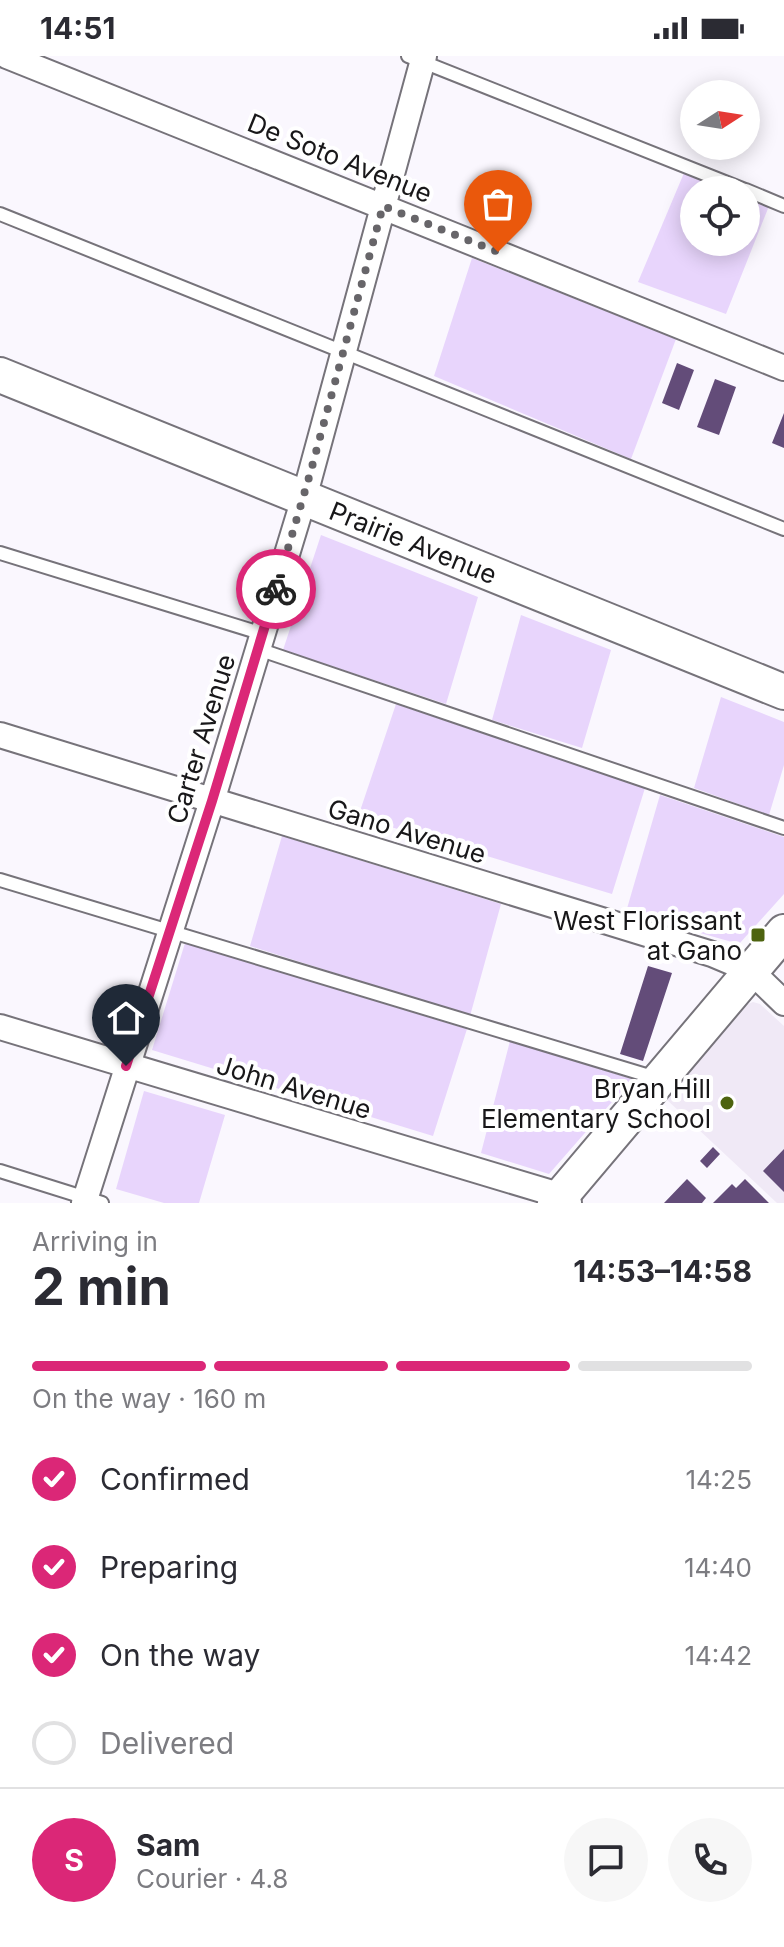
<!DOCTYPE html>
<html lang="en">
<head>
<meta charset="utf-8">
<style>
  :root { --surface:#fff; --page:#f7f7f7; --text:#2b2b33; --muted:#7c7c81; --line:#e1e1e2; --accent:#db2777 }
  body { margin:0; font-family:Inter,sans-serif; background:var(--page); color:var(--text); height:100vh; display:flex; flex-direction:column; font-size:30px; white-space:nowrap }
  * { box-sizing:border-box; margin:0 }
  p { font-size:26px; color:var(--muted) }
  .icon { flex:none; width:44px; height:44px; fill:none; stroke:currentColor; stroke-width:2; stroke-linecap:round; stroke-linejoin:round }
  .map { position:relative; height:1147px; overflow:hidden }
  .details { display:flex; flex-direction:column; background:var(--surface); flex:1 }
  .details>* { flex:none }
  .needle { width:52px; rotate:78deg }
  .controls { position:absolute; left:680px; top:24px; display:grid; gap:16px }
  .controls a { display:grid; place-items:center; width:80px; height:80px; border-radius:50%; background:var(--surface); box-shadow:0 4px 20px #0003; font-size:40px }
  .pin { position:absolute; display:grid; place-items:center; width:68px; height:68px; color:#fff; margin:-82px -34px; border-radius:50% 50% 50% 0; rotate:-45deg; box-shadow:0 0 8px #0007 }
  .pin .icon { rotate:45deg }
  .courier { position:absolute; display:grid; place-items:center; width:80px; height:80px; margin:-40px; border:6px solid #db2777; border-radius:50%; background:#fff; color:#222; box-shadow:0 2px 10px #0007 }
  .headline em { font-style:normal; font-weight:700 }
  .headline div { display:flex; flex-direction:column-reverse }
  .headline { display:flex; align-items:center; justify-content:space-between; height:136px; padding:0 32px }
  h1 { font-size:52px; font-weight:700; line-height:60px }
  .bar { display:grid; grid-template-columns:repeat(4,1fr); gap:12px 8px; align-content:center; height:96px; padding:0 32px }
  .bar i { height:10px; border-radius:6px; background:var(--line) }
  .bar .selected { background:var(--accent) }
  .bar p { grid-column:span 4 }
  .line { display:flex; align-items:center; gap:20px; padding:0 32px; border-top:2px solid var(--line) }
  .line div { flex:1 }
  .round { display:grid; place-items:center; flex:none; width:84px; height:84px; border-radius:42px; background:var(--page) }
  ol { padding:0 32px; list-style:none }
  li { display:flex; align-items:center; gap:24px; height:88px }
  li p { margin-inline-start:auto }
  li .icon { padding:8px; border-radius:50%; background:var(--accent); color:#fff; stroke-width:4 }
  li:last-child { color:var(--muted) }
  li i { width:44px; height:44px; border:4px solid var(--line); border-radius:50% }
  .status { display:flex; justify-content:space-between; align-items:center; height:56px; padding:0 40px; background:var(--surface); direction:ltr }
  .status svg { height:22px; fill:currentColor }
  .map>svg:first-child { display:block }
</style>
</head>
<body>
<div class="status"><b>14:51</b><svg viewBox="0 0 49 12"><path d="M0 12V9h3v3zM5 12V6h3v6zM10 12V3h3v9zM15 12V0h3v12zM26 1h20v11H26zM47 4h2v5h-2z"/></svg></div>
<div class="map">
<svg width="784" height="1147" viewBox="0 0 784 1147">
  <rect width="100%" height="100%" fill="#faf7fe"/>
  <path fill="#f0e9f6" d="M753,946L760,948L784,970V1147H777L666,1043L748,948Z"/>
  <path fill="#e8d5fc" d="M684,117L727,134H694V186H746V141L769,150L726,258L638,226Z
    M472,202L676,283L631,403L434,320Z
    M321,479L478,541L446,648L283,594Z
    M521,559L611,594L582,692L492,664Z
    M721,641L784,666V709L769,759L694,732Z
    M396,648L645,732L612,838L358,761Z
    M660,739L784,781V838L739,888L626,856Z
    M282,780L501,848L470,960L250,890Z
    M185,887L467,973L433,1080L152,994Z
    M510,985L632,1023L549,1118L481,1097Z
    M144,1035L225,1059L199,1147H164L116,1133Z"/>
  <path fill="#634c79" d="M677,307L694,314L679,354L662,347Z
    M715,323L736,331L719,379L697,371Z
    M784,357V392L772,387Z
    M648,910L672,917L643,1005L620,998Z
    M713,1091L720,1098L707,1112L700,1105Z
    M784,1093V1136L763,1115Z
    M687,1123L706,1142L702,1147H664Z
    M745,1123L769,1147H713L732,1128L736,1132Z"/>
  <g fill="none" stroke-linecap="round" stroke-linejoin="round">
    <defs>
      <path id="lane" d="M408,0L745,134
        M746,134L784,150
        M0,158L784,473
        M0,497L263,578
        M258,593L784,772
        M0,824L656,1022
        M0,1115L102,1147"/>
      <path id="street" d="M7,0L784,312
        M0,679L712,898L750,914L784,947
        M0,971L562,1140L569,1147
        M84,1147L212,745L304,442L424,0"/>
      <g id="secondary">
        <path id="s1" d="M0,319L784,636"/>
        <path d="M555,1147L784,876"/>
      </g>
    </defs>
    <use href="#lane" stroke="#76737a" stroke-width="16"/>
    <use href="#street" stroke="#76737a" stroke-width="28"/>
    <use href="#secondary" stroke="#76737a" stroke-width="38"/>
    <use href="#lane" stroke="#fff" stroke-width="12"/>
    <use href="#street" stroke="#fff" stroke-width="24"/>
    <use href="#secondary" stroke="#fff" stroke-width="34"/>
  </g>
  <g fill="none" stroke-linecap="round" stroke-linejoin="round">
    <path stroke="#676569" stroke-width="8" stroke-dasharray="0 14.4" d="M276,533L310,418L383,150L498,196"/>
    <path stroke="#db2777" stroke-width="10" d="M126,1010L212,745L276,533"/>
  </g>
  <g fill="#4d630f" stroke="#fff" stroke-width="3">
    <rect x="750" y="871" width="16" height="16" rx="4"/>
    <circle cx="727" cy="1047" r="8"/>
  </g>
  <g text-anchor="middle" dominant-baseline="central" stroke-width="8" stroke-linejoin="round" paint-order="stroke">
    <g font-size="26" fill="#181719" stroke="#fff">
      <text transform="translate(340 102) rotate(22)">De Soto Avenue</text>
      <text stroke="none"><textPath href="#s1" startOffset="446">Prairie Avenue</textPath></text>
      <text transform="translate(201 683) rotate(-73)">Carter Avenue</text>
      <text transform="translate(407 775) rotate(17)">Gano Avenue</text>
      <text transform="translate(294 1031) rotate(17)">John Avenue</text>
    </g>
    <g font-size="26" fill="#181719" stroke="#fff" text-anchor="end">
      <text x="742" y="864">West Florissant<tspan x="742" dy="30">at Gano</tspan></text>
      <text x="711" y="1032">Bryan Hill<tspan x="711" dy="30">Elementary School</tspan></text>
    </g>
  </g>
</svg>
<div class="controls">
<a><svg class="needle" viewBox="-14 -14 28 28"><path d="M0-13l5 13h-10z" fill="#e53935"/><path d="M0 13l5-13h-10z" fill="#7c7c81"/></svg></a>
<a><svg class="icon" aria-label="locate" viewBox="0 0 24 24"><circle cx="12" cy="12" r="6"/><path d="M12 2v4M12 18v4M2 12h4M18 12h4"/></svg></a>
</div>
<div class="pin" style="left:498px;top:196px;background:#ea580c"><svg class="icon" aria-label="bag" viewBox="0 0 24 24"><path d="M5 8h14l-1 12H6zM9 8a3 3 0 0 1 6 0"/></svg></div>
<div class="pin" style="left:126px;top:1010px;background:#1f2937"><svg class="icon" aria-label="home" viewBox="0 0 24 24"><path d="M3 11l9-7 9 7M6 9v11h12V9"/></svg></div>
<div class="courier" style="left:276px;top:533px"><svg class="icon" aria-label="bike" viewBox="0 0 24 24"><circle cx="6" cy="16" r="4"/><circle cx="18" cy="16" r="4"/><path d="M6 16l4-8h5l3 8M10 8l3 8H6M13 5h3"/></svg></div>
</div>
<section class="details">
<div class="headline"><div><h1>2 min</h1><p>Arriving in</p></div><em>14:53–14:58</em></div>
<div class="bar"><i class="selected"></i><i class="selected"></i><i class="selected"></i><i></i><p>On the way · 160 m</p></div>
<ol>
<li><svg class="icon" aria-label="check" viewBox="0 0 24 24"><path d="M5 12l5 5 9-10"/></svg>Confirmed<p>14:25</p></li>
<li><svg class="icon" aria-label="check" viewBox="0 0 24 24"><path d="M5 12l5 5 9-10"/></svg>Preparing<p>14:40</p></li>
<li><svg class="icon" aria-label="check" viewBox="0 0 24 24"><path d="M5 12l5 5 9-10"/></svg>On the way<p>14:42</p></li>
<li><i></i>Delivered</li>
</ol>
<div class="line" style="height:144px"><b class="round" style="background:var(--accent);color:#fff">S</b><div><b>Sam</b><p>Courier · 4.8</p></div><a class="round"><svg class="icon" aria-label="chat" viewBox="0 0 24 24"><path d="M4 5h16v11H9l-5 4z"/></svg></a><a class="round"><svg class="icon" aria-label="phone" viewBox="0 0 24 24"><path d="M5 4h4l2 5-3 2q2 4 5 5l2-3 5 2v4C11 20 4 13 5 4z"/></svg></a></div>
</section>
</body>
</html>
